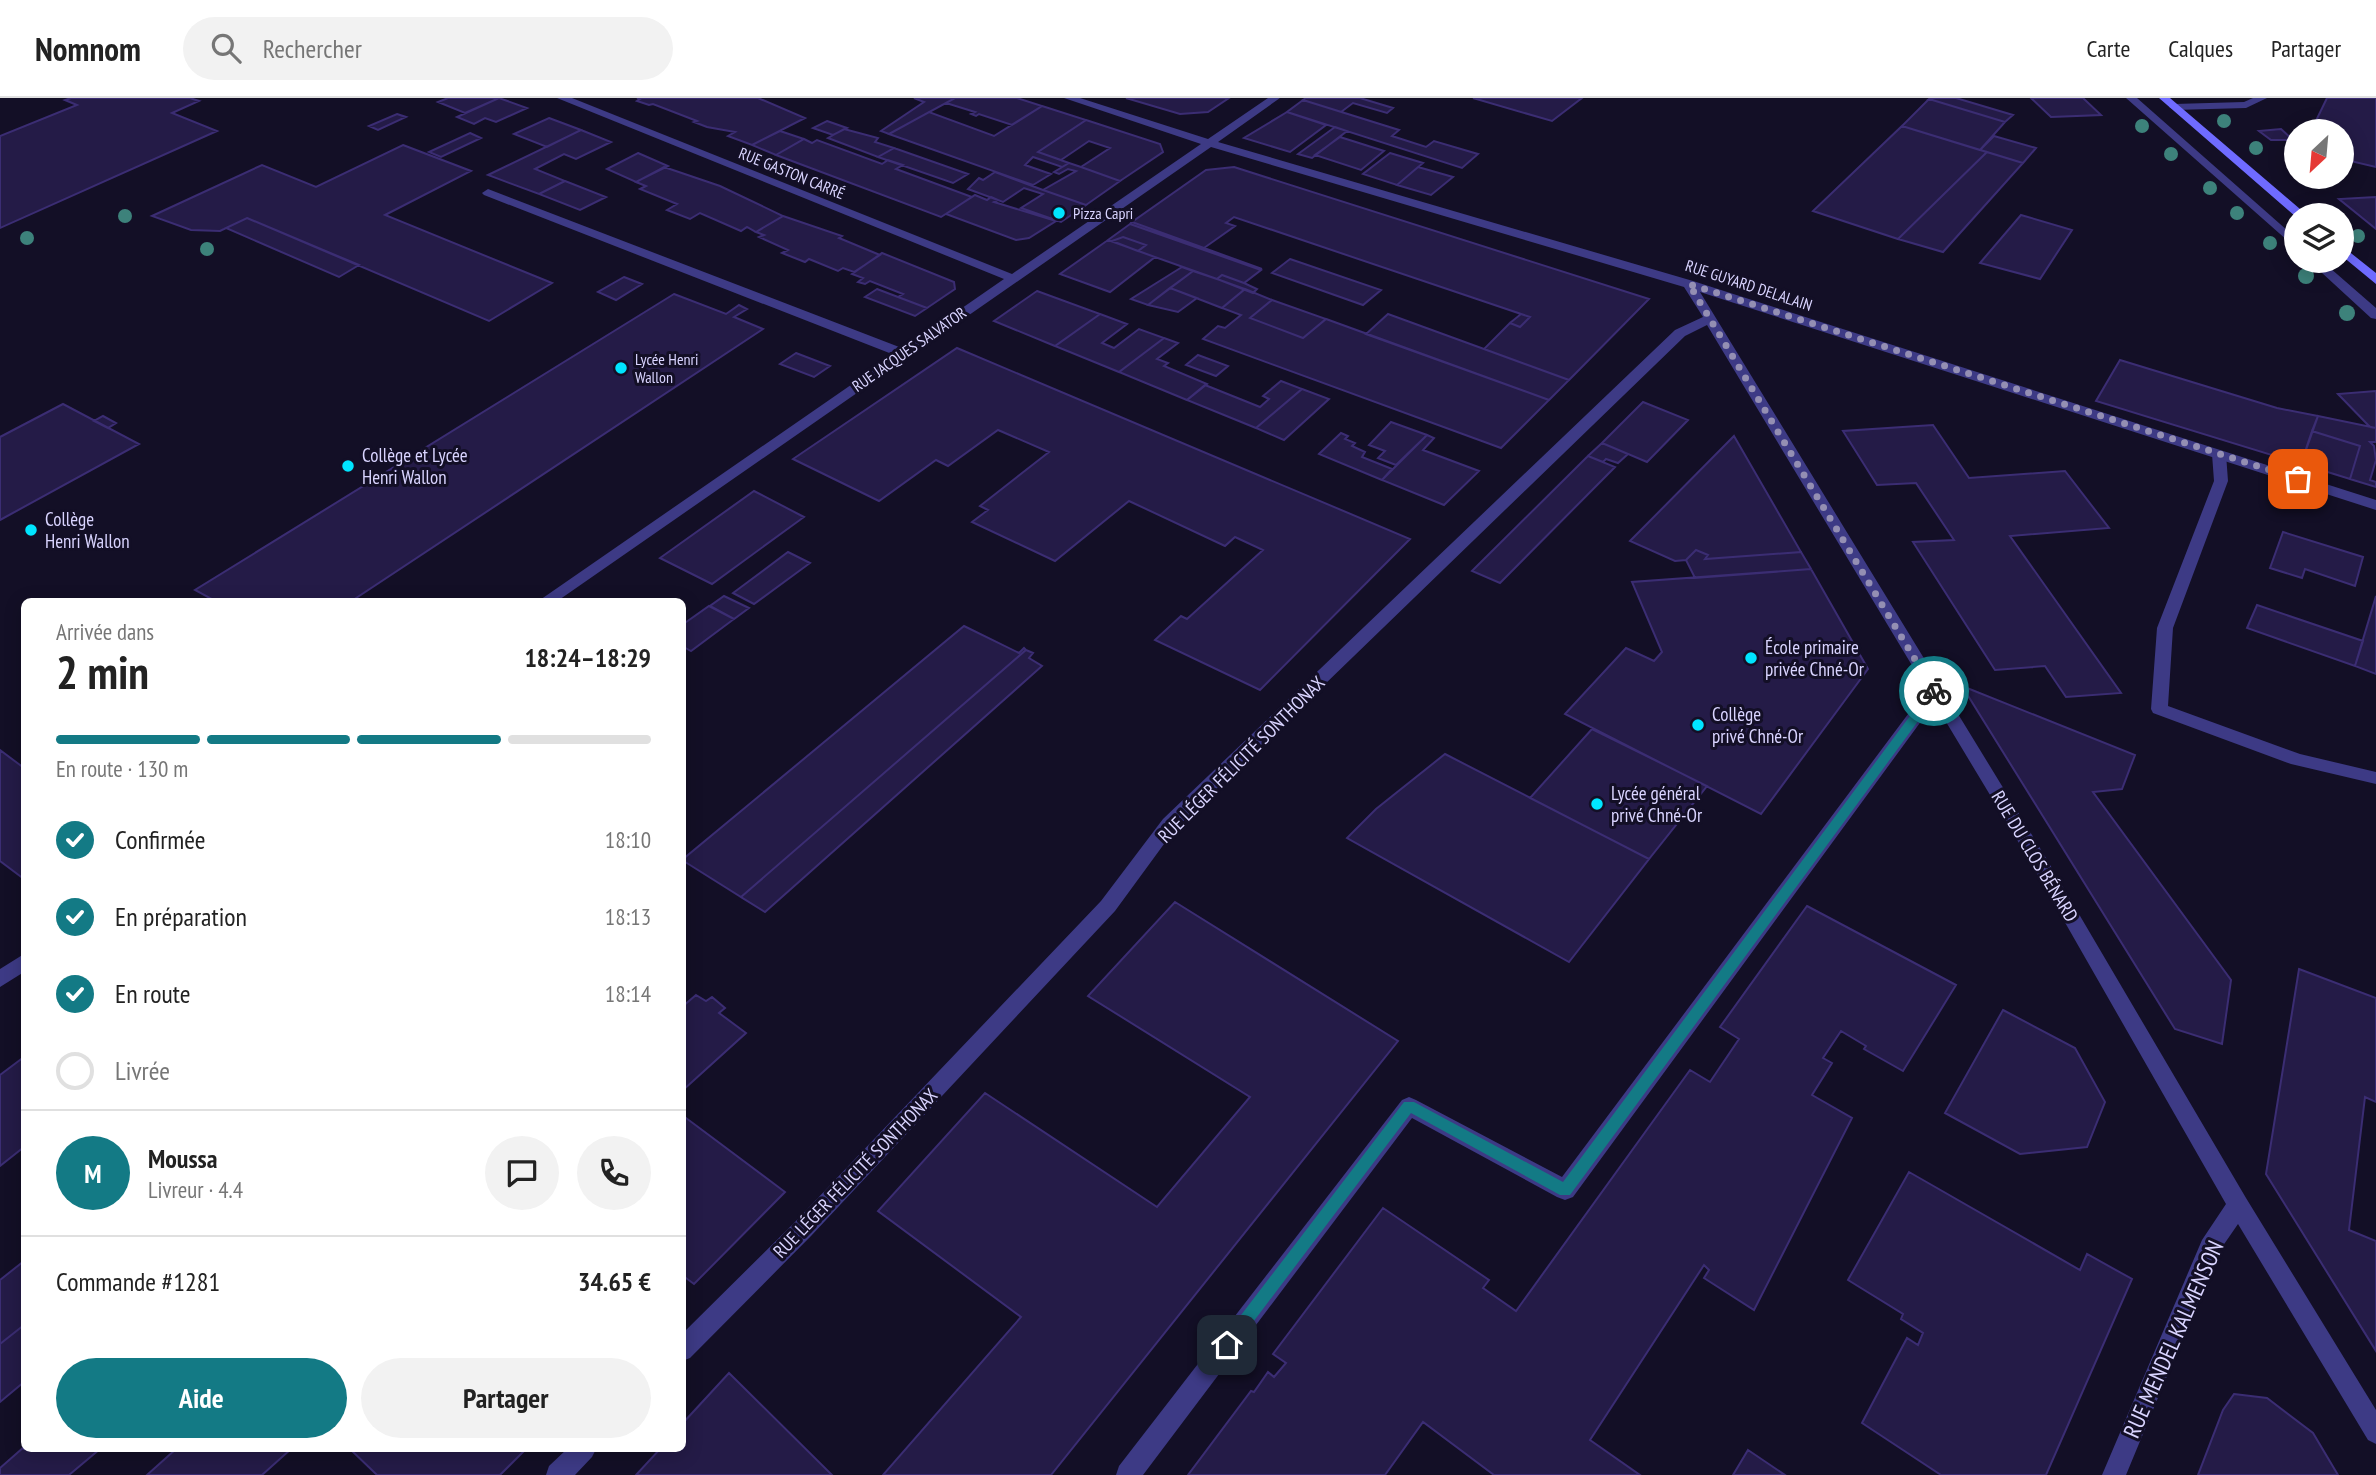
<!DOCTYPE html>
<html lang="fr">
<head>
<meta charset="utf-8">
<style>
  :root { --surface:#fff; --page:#f2f2f2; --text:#222; --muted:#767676; --line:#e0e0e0; --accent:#137a85 }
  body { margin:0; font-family:"PT Sans Narrow",sans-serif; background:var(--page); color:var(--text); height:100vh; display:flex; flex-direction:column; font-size:26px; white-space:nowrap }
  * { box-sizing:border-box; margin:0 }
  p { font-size:23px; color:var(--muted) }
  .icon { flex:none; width:38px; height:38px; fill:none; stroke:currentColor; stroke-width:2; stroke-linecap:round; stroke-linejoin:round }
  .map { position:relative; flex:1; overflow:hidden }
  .side { position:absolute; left:21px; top:500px; width:665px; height:854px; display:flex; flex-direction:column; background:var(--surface); border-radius:10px; box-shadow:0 4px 18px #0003 }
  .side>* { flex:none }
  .needle { width:46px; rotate:206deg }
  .tools { position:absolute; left:2284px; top:21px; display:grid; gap:14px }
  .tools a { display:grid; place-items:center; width:70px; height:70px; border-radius:50%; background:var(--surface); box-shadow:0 4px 18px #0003; font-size:35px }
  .pin { position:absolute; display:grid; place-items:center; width:60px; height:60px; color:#fff; margin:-30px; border-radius:14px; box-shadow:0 4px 10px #0006 }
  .courier { position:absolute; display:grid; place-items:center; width:70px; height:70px; margin:-35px; border:5px solid #137a85; border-radius:50%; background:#fff; color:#222; box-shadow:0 2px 9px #0007 }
  .head em { font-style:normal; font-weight:700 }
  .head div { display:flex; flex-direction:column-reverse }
  .head { display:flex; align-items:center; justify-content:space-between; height:119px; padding:0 35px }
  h1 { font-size:46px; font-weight:700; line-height:52px }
  .bar { display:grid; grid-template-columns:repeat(4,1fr); gap:10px 7px; align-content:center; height:84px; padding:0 35px }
  .bar i { height:9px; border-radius:5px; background:var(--line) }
  .bar .on { background:var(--accent) }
  .bar p { grid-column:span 4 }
  .line { display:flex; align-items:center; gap:18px; padding:0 35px; border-top:2px solid var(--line) }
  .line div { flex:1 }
  .round { display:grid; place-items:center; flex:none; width:74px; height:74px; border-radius:37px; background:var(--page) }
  ol { padding:0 35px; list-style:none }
  li { display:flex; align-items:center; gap:21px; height:77px }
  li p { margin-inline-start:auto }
  li .icon { padding:7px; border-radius:50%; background:var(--accent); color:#fff; stroke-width:4 }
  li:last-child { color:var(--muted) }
  li i { width:38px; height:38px; border:4px solid var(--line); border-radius:50% }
  .action { display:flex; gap:14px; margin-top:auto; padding:14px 35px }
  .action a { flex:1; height:80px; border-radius:42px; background:var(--accent); color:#fff; font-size:28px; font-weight:700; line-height:80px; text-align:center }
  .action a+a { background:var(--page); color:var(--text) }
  header { display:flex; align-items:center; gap:42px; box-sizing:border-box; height:98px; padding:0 35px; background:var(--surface); border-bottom:2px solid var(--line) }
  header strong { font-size:33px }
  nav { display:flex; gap:38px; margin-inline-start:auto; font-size:24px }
  .search { width:490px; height:63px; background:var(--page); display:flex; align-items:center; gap:18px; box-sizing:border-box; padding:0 24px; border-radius:38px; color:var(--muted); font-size:26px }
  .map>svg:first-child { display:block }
</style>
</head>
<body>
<header>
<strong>Nomnom</strong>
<div class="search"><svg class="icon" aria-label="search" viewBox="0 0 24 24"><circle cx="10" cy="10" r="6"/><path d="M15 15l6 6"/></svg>Rechercher</div>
<nav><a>Carte</a><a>Calques</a><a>Partager</a></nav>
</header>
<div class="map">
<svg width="2376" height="1377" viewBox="0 0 2376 1377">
  <rect width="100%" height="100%" fill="#130f26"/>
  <path fill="#241b47" stroke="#3b2d73" stroke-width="2" d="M71,0H190L199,3L172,15L217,33L0,130V38L77,7L65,2Z
    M448,0H499L465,15L438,4Z
    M499,0L527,10L496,24L485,20L474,26L457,19Z
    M637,0H758L805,20L752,47L728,38L735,34L707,29L694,24L697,23L653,6L649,7L637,3L640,1Z
    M914,0H955L889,36L881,33L924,4Z
    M955,0H1017L1042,8L1012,27L979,16L976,18L971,16L975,14L946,5Z
    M1126,0H1229L1208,14L1180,16Z
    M1306,0H1360L1393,10L1387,15L1353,5L1341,14L1303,2Z
    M1473,0H1582L1552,23Z
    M1931,0H1956L2013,17L2005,24L1929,1Z
    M2031,0H2083L2101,17L2051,19Z
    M2327,0H2376V69L2342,61V33H2311Z
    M1929,1L2005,24L1980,52L1902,28Z
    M1303,2L1399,32L1392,38L1426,49L1434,43L1478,56L1462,70L1287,14Z
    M1042,8L1086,22L1038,54L1069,65L1062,69L1033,59L1025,67L1051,76L1033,87L889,36L929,14L994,38Z
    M1287,14L1326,27L1290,54L1244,40Z
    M397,16L406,19L378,32L369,28Z
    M549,20L581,32L547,49L514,36Z
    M1086,22L1160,46L1163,54L1120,83L1081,69L1110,50L1089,43L1061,62L1038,54Z
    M827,23L847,30L833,37L813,30Z
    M1902,28L1987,54L1898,141L1813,113Z
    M1335,29L1347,33L1312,60L1298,56Z
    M844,31L878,40L875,44L894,50L878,59L828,40Z
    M2281,31L2293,42H2271L2259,33Z
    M581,32L611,44L576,61L564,56L535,71L565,83L539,96L488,77Z
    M780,33L804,41L776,57L752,47Z
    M470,35L481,40L441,59L429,54Z
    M1994,38L2036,50L2023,65L1980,52Z
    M1340,39L1384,53L1361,72L1315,57Z
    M804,41L812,45L817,42L882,66L888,62L903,67L896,71L972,99L941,119L776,57Z
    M403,47L471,73L385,117L552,185L489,223L247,120L220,133L191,132L152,118L262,67L316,89Z
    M894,50L968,76L953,85L878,59Z
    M1987,54L2023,65L1943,154L1898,141Z
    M638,55L668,68L636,84L607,71Z
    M1390,55L1423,65L1397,87L1363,76Z
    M1069,65L1081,69L1120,83L1086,107L1043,92L1076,73L1068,71L1059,76L1054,74Z
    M664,69L720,88L783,118L756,134L747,129L741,133L700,115L690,121L667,112L677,106L640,91L646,88L636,84Z
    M1234,69L1649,201L1569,282L1484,251L1510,225L1520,229L1530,219L1234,119L1226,125L1235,128L1204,150L1132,124L1206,72Z
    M1418,69L1453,79L1431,97L1397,87Z
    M995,74L1043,92L1086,107L1061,124L1021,110L1043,96L1024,90L1003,104L968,91L979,80L983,82Z
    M565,83L606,99L580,112L539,96Z
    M975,97L987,102L991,99L998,102L994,104L1056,123L1029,140L1016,142L946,116Z
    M2376,99V131L2339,101Z
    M2021,117L2072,132L2040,181L1980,165Z
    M783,118L842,138L839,140L880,157L854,174L843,170L838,173L809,161L805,164L782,155L788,152L759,139L764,137L756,134Z
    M247,120L359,167L339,179L226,130Z
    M1132,124L1204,150L1262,171L1130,126Z
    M1130,126L1261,172L1244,185L1222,177L1217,181L1138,153L1146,147L1123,139L1112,143L1108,142Z
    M1123,139L1146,147L1138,153L1112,143Z
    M1108,142L1155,159L1110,194L1060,176Z
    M882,155L954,184L955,191L927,210L898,199L903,196L870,183L865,186L858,184L863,180L852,176Z
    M1290,161L1381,192L1363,207L1272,175Z
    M1182,169L1193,173L1148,207L1131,201Z
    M1193,173L1217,181L1245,191L1222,210L1170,190Z
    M1222,177L1244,185L1257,191L1253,195L1217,181Z
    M624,179L642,186L616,202L598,194Z
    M1170,190L1197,200L1178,214L1148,207Z
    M877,191L898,199L927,210L915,218L865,199Z
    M1245,191L1272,202L1250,220L1303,240L1326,221L1549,302L1501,350L1203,241L1218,228L1225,230L1241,217L1222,210Z
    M1037,193L1100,216L1055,248L994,223Z
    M674,196L726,216L739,207L747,211L734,219L763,231L350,504H217L195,492Z
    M1272,202L1326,221L1303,240L1250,220Z
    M1100,216L1127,226L1102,245L1114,250L1139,231L1164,240L1119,274L1055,248Z
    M1388,216L1484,251L1569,282L1549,302L1366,236Z
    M1521,216L1530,219L1520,229L1510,225Z
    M1164,240L1178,245L1157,261L1168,265L1164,268L1207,286L1187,302L1119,274Z
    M957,250L1410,441L1260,592L1155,542L1181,518L1187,521L1263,452L1235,439L1225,448L1129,403L1055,463L972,424L988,412L980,408L1049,354L998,332L948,368L936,362L879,403L793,361Z
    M796,255L830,268L814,279L780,266Z
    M1198,257L1228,268L1216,278L1186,267Z
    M2120,262L2277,310L2318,318L2301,366L2096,303Z
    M1281,283L1302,291L1256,330L1187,302L1205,287L1260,309L1269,301L1263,298Z
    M1302,291L1329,301L1284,342L1256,330Z
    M2376,293V330L2370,329L2338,296Z
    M1643,304L1688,322L1647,364L1602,345Z
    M63,306L139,346L0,422V339Z
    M103,318L116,325L108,330L94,323Z
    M2318,318L2376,330V344H2370L2374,348L2376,362L2370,382L2376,384V389L2350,381L2360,348L2312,333Z
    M1391,324L1427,337L1396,367L1378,360L1385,353L1369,347Z
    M1933,327L1969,380L2065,373L2109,430L2010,438L2121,595L2066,599L2045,568L1995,572L1913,444L1954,442L1916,385L1877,387L1843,333Z
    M2312,333L2360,348L2350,381L2318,371L2322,360L2305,354Z
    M1341,335L1348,338L1345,341L1355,345L1352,348L1365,354L1362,359L1392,371L1382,382L1319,356Z
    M1427,337L1434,340L1423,352L1479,373L1444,407L1382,382Z
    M1734,338L1801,454L1705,461L1708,457L1696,452L1686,462L1675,463L1630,443Z
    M1602,345L1628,356L1618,365L1606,361L1603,364L1588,358Z
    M2305,354L2322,360L2318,371L2301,366Z
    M1588,358L1615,369L1500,485L1472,473Z
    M754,393L804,419L712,486L660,460Z
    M2283,434L2363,459L2355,488L2305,471L2302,480L2270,470Z
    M1696,452L1708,457L1705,461L1801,454L1811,471L1695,480L1686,462Z
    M788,454L810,465L754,506L733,495Z
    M1811,471L1868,571L1761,716L1565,616L1626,550L1654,563L1662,554L1632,484Z
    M724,498L749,510L734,521L710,508Z
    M2376,498V576L2355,568Z
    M2257,507L2363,543L2355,568L2247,530Z
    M709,508L734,521L691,553L682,548V527Z
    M964,528L1019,555L1024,550L1026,552L741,799L682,762Z
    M1026,552L1033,555L1029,560L1042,568L765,814L741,799Z
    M1962,588L2135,657L2122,691L2093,694L2231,882L2222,946L2175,931Z
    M1592,631L1707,688L1649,761L1530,700Z
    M0,652L24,670V781L0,763Z
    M1445,656L1649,761L1569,864L1347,740L1376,711Z
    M1175,804L1398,943L1051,1377H883L1021,1219L878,1113L985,995L1157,1109L1250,999L1088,898Z
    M1807,808L1956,887L1903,973L1864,951L1866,948L1841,933L1823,960L1832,965L1812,997L1852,1020L1754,1212L1704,1180L1709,1172L1704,1167L1590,1342L1640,1377H1494L1423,1324L1385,1377H1188L1251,1293L1254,1294L1268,1274L1274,1279L1286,1265L1273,1256L1383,1110L1489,1182L1483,1190L1516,1213L1690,972L1710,984L1739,941L1720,929Z
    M2299,871L2376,900V1004L2365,999L2349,1132L2376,1143V1253L2266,1076Z
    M696,897L706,903L712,899L725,910L719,915L746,935L682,993V909Z
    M2003,912L2075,950L2105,1004L2087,1049L2020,1056L1945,1015Z
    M24,959V1049L0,1068V977Z
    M682,1017L785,1094L694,1186L682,1177Z
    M1909,1074L2080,1172L2087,1156L2132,1181L2046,1377H1941L1862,1325L1907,1240L1918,1247L1923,1235L1901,1221L1903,1216L1848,1182Z
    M24,1163V1227L0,1246V1182Z
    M24,1227V1284L0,1304V1246Z
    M729,1275L832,1377H636L660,1351H682V1326Z
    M2234,1296L2267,1300L2313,1335L2338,1377H2198L2223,1312Z
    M24,1349V1351H100L69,1377H0V1370Z
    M176,1351H291L262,1377H147Z
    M350,1351H526L500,1377H377Z
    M1748,1352L1785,1377H1733Z"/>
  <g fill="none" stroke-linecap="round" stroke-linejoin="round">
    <path fill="#3d3a85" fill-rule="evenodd" d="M2126,0H2137L2296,140V150Z
      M2253,0H2267L2246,10L2174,12L2169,9L2174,6L2244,4Z
      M488,91L907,252L909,255L902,259L897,258L484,97L482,95Z
      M2309,163H2322L2376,210V221L2371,220Z
      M2219,352L2226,356L2228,383L2173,530L2168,608L2300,656L2376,674V686L2291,666L2153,615L2151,611L2157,530L2214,383L2212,356Z
      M1935,586L1943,592L1941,596L1573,1099L1565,1102L1557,1099L1412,1020L1143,1377H1116L1119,1368L1402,1002L1409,999L1416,1002L1562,1079L1929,588Z"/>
    <path fill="#3d3a85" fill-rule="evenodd" d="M557,0H572L1012,176L1201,46L1064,0H1080L1208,41L1268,0H1280L1218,44L1693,183L2376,402V412L1700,194L2043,755L2246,1100L2376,1312V1346L2368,1342L2238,1126L2218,1155L2126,1377H2102L2202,1142L2226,1106L2031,765L1707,227L1685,238L1175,731L1115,813L811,1138L690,1260L682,1263V1236L795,1124L1101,803L1163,721L1675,232L1703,219L1684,189L1211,49L556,504H537L1004,181Z
      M24,856V874L0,889V871Z
      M567,1351H596L592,1359L575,1377H546L549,1368Z"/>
    <path fill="#6f6bff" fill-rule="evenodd" d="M2159,0H2170L2307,117L2296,119Z
      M2342,148L2376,175V186L2342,158Z"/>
  </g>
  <g fill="#3d827b">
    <circle cx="2224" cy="23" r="7"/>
    <circle cx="2142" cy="28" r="7"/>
    <circle cx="2256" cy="50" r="7"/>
    <circle cx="2171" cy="56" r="7"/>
    <circle cx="2210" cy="90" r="7"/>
    <circle cx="2237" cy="115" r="7"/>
    <circle cx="125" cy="118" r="7"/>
    <circle cx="2358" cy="138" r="7"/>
    <circle cx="27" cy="140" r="7"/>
    <circle cx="2270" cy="145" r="7"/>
    <circle cx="207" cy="151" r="7"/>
    <circle cx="2306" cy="178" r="8"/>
    <circle cx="2347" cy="215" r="8"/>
  </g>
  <path fill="#137a85" d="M1934,590L1938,591V596L1570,1097H1560L1411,1015L1232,1252H1222L1220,1247L1222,1242L1404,1004H1414L1563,1084L1930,591Z"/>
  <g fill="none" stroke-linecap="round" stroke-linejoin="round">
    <path stroke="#948fb3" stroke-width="7" stroke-dasharray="0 12.6" d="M1934,593L1689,186L2298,381"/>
  </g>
  <g fill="#00e5ff" stroke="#130f26" stroke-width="2.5">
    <circle cx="1059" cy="115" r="7"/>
    <circle cx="621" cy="270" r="7"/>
    <circle cx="348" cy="368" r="7"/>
    <circle cx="31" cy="432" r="7"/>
    <circle cx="1751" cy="560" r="7"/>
    <circle cx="1698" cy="627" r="7"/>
    <circle cx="1597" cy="706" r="7"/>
  </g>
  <g text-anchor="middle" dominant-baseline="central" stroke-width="6" stroke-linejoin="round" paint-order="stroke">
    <g font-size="16" fill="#d9d4ff" stroke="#130f26">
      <text transform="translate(792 75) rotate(22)">RUE GASTON CARRÉ</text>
      <text transform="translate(1749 187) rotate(18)">RUE GUYARD DELALAIN</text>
      <text transform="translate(909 251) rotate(-35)">RUE JACQUES SALVATOR</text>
    </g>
    <g font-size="16" fill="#d9d4ff" stroke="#130f26" text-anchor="start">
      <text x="1073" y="115">Pizza Capri</text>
      <text x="635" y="261">Lycée Henri<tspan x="635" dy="18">Wallon</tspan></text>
    </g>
    <g font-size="19" fill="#d9d4ff" stroke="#130f26" text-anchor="start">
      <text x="362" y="357">Collège et Lycée<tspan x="362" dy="22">Henri Wallon</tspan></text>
      <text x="45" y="421">Collège<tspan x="45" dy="22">Henri Wallon</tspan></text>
      <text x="1765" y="549">École primaire<tspan x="1765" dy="22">privée Chné-Or</tspan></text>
      <text x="1712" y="616">Collège<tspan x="1712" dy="22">privé Chné-Or</tspan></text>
      <text x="1611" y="695">Lycée général<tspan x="1611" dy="22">privé Chné-Or</tspan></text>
    </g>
    <g font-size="19" fill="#d9d4ff" stroke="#130f26">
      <text transform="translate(1241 661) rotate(-45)">RUE LÉGER FÉLICITÉ SONTHONAX</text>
      <text transform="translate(2035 758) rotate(59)">RUE DU CLOS BÉNARD</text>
      <text transform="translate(855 1075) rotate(-46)">RUE LÉGER FÉLICITÉ SONTHONAX</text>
    </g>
    <g font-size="23" fill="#d9d4ff" stroke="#130f26">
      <text transform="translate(2173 1241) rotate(-66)">RUE MENDEL KALMENSON</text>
    </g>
  </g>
</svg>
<div class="tools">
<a><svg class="needle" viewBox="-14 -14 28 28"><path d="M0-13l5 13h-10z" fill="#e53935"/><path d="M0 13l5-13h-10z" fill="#767676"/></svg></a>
<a><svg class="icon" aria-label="layers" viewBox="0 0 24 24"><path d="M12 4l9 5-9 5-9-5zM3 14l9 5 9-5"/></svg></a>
</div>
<div class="pin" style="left:2298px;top:381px;background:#ea580c"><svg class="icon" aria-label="bag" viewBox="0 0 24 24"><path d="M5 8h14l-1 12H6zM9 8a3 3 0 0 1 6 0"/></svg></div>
<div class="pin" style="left:1227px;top:1247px;background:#1f2937"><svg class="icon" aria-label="home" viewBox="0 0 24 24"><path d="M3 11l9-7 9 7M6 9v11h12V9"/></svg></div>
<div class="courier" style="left:1934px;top:593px"><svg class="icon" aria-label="bike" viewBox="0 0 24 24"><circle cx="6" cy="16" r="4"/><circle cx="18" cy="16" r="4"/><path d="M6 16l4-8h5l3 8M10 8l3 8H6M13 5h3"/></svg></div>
<section class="side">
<div class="head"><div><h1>2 min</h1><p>Arrivée dans</p></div><em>18:24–18:29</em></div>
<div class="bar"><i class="on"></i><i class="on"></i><i class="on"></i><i></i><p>En route · 130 m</p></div>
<ol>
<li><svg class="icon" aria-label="check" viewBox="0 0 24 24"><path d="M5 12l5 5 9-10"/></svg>Confirmée<p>18:10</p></li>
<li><svg class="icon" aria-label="check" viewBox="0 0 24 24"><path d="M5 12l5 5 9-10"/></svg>En préparation<p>18:13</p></li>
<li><svg class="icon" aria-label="check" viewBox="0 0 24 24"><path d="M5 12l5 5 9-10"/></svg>En route<p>18:14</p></li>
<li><i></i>Livrée</li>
</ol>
<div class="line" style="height:126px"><b class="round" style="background:var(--accent);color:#fff">M</b><div><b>Moussa</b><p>Livreur · 4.4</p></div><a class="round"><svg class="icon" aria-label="chat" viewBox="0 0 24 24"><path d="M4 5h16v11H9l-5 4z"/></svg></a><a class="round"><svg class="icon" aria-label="phone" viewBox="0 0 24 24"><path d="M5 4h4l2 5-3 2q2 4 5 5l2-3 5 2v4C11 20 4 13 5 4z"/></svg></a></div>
<div class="line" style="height:91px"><div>Commande #1281</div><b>34.65 €</b></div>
<div class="action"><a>Aide</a><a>Partager</a></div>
</section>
</div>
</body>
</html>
